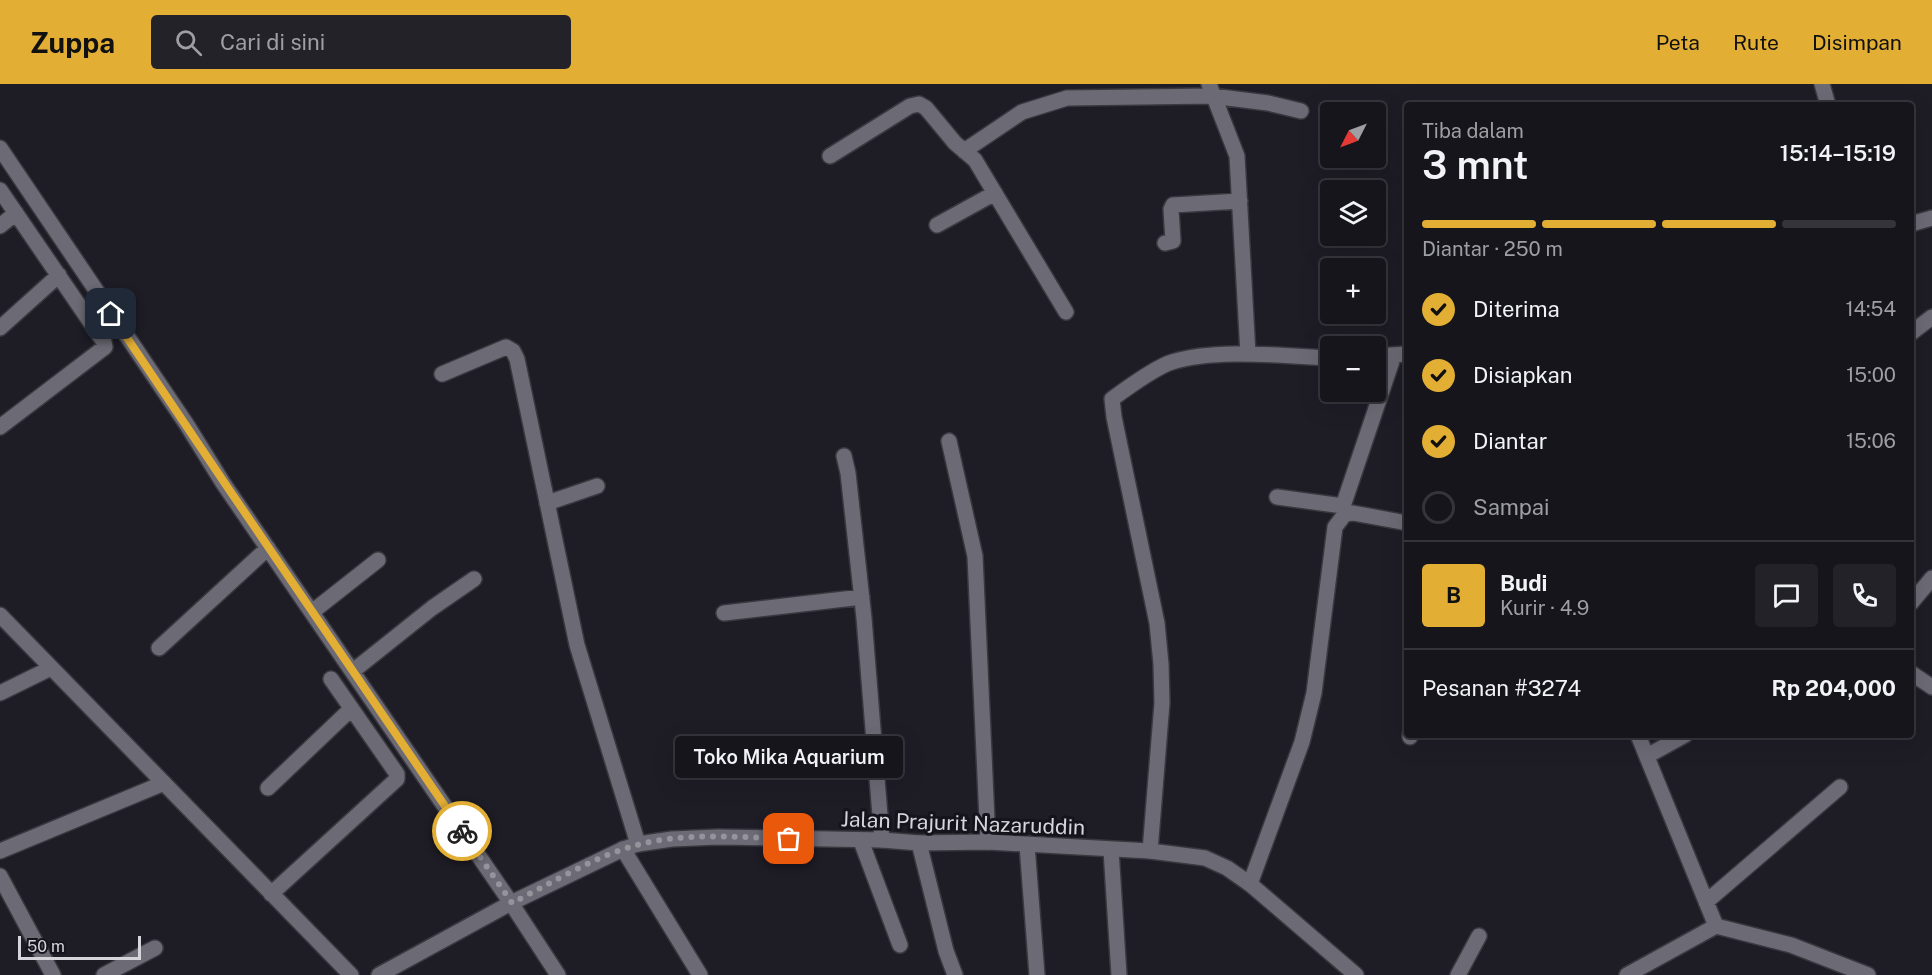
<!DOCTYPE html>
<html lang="id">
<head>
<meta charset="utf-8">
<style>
  :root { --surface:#16151c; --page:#232229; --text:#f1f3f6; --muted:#9e9fa3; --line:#35343b; --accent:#e2ae34 }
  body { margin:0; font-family:"Public Sans",sans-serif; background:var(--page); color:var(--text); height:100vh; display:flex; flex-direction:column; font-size:22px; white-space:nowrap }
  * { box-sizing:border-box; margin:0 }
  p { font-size:20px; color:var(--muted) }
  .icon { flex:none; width:33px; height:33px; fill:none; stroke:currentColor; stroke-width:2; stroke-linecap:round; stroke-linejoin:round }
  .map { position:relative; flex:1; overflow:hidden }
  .sheet { position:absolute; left:1404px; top:18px; width:510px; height:636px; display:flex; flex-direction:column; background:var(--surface); border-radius:6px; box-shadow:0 6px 24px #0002,0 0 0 2px var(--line) }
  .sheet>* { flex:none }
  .needle { width:39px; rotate:228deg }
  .fabs { position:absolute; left:1320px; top:18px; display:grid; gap:12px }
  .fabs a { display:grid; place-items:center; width:66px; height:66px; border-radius:6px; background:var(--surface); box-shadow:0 6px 24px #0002,0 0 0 2px var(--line); font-size:30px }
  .scale { position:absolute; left:18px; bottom:15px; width:123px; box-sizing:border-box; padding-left:6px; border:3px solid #d6d5db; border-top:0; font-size:16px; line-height:21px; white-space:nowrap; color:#d6d5db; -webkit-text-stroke:4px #15131b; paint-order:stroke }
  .pin { position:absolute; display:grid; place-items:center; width:51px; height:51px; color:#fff; margin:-26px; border-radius:12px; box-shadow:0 3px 9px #0006 }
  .courier { position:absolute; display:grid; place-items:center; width:60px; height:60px; margin:-30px; border:4px solid #e2ae34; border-radius:50%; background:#fff; color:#222; box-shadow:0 2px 8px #0007 }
  .bubble { position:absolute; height:42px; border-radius:6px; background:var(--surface); box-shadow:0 6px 24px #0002,0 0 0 2px var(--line); font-size:20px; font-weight:600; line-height:42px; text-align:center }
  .headline em { font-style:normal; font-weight:600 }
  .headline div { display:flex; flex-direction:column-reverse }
  .headline { display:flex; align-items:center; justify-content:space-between; height:102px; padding:0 18px }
  h1 { font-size:39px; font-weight:600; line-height:45px }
  .bar { display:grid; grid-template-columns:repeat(4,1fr); gap:9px 6px; align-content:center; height:72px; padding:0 18px }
  .bar i { height:8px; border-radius:4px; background:var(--line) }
  .bar .active { background:var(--accent) }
  .bar p { grid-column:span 4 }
  .line { display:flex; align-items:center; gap:15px; padding:0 18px; border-top:2px solid var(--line) }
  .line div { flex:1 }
  .round { display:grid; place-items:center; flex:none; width:63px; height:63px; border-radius:6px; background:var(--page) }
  ol { padding:0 18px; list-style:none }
  li { display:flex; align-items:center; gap:18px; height:66px }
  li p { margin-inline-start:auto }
  li .icon { padding:6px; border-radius:50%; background:var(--accent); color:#111; stroke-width:4 }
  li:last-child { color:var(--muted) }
  li i { width:33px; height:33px; border:3px solid var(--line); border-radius:50% }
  header { display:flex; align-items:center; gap:36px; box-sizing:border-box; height:84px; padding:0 30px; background:var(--accent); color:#111 }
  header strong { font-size:28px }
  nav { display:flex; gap:33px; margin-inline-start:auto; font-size:21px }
  .search { width:420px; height:54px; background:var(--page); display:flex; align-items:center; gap:15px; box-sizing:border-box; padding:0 21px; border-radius:6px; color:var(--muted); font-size:22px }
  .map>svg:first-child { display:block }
</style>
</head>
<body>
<header>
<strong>Zuppa</strong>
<div class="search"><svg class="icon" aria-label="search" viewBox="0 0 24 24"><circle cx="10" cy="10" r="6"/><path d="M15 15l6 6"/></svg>Cari di sini</div>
<nav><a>Peta</a><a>Rute</a><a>Disimpan</a></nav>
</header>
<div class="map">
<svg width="1932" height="891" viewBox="0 0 1932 891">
  <rect width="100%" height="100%" fill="#1e1c25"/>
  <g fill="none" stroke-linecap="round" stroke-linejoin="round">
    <defs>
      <path id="minor" d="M1209,0L1237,72L1248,270
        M1822,0L1828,21
        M0,64L187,341L223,399L511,819L558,891
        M964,67L1022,28L1067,14L1212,12L1268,19L1301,27
        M830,72L910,22L919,20L926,24L955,59L975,76L1066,228
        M0,106L104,258L105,263L0,343
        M1911,140L1932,134
        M937,141L995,109
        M0,142L16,129
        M1165,159L1173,157L1171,125L1173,121L1240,117
        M0,244L59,191
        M1911,249L1932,233
        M1376,272L1407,270
        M442,290L506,263L513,267L517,275L577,561L638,760
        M949,357L975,472L988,758
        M844,372L848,389L864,534L882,756
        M1277,413L1343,422
        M547,419L597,402
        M1345,430L1343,422L1394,271
        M1911,519L1932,494
        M312,528L378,476
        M724,529L862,513
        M0,531L351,891
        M159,564L268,464
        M353,587L432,524L474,495
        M1911,589L1932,603
        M0,609L51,584
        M1638,651L1716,842
        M1410,653V651
        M1647,672L1685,651
        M268,704L351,625
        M861,757L900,861
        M919,759L946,867L955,891
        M1027,761L1037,891
        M623,765L700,891
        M1111,766L1119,891
        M0,767L164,699
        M1150,767L1162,619L1161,580L1157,539L1114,333L1112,315C1127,304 1156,283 1172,278C1216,264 1284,272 1330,274
        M0,792L53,891
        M1250,800L1302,658L1314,609L1335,443L1345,430L1353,429L1407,439
        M271,810L397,695V690L331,595
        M1706,818L1840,703
        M104,891L155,864
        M1458,891L1479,852"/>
      <path id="tertiary" d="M379,891L511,819L623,765L638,760L672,755L718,753L882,756L919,759L988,758L1150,767L1205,774L1227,784L1250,800L1356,891
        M1627,891L1716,842L1791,861L1868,891"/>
    </defs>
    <use href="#minor" stroke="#39383f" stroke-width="18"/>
    <use href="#tertiary" stroke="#39383f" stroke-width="18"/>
    <use href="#minor" stroke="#6c6b75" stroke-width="15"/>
    <use href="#tertiary" stroke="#6c6b75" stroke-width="15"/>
  </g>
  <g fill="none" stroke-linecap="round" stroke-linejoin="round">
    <path stroke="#96949b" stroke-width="6" stroke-dasharray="0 10.8" d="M462,747L512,819C549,800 598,771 637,761C686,748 740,753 789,755"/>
    <path stroke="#e2ae34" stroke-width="8" d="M111,230C227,403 344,576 462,747"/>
  </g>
  <g text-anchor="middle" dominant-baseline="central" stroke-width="6" stroke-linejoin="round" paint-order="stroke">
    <g font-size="21" fill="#d6d5db" stroke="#15131b">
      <text transform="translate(963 739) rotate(2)">Jalan Prajurit Nazaruddin</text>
    </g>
  </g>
</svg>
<div class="fabs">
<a><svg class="needle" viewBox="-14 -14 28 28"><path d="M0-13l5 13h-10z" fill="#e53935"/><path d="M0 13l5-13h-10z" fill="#9e9fa3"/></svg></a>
<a><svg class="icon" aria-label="layers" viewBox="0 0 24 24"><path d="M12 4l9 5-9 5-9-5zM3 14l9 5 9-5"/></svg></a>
<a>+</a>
<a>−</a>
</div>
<div class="scale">50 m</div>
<div class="pin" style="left:789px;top:755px;background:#ea580c"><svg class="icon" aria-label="bag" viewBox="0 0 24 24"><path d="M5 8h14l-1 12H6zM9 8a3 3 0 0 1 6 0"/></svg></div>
<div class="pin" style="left:111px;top:230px;background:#1f2937"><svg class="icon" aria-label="home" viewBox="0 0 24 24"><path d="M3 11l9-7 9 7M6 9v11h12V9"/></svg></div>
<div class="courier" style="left:462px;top:747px"><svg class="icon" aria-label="bike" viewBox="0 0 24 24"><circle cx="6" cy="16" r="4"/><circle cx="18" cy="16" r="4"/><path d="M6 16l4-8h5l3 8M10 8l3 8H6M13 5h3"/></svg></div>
<div class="bubble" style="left:675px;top:652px;width:228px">Toko Mika Aquarium</div>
<section class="sheet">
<div class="headline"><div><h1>3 mnt</h1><p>Tiba dalam</p></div><em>15:14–15:19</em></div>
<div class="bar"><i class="active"></i><i class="active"></i><i class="active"></i><i></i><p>Diantar · 250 m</p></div>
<ol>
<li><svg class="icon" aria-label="check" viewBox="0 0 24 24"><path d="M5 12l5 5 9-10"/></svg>Diterima<p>14:54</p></li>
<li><svg class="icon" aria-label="check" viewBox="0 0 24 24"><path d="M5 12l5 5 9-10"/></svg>Disiapkan<p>15:00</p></li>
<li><svg class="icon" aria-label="check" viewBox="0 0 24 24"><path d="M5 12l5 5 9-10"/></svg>Diantar<p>15:06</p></li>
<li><i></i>Sampai</li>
</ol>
<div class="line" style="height:108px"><b class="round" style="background:var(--accent);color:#111">B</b><div><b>Budi</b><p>Kurir · 4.9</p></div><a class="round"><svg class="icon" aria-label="chat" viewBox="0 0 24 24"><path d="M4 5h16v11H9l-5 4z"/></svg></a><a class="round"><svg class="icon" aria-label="phone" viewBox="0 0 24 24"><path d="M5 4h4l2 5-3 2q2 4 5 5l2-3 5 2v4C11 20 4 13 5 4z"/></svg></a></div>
<div class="line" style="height:78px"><div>Pesanan #3274</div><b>Rp 204,000</b></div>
</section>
</div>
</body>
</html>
